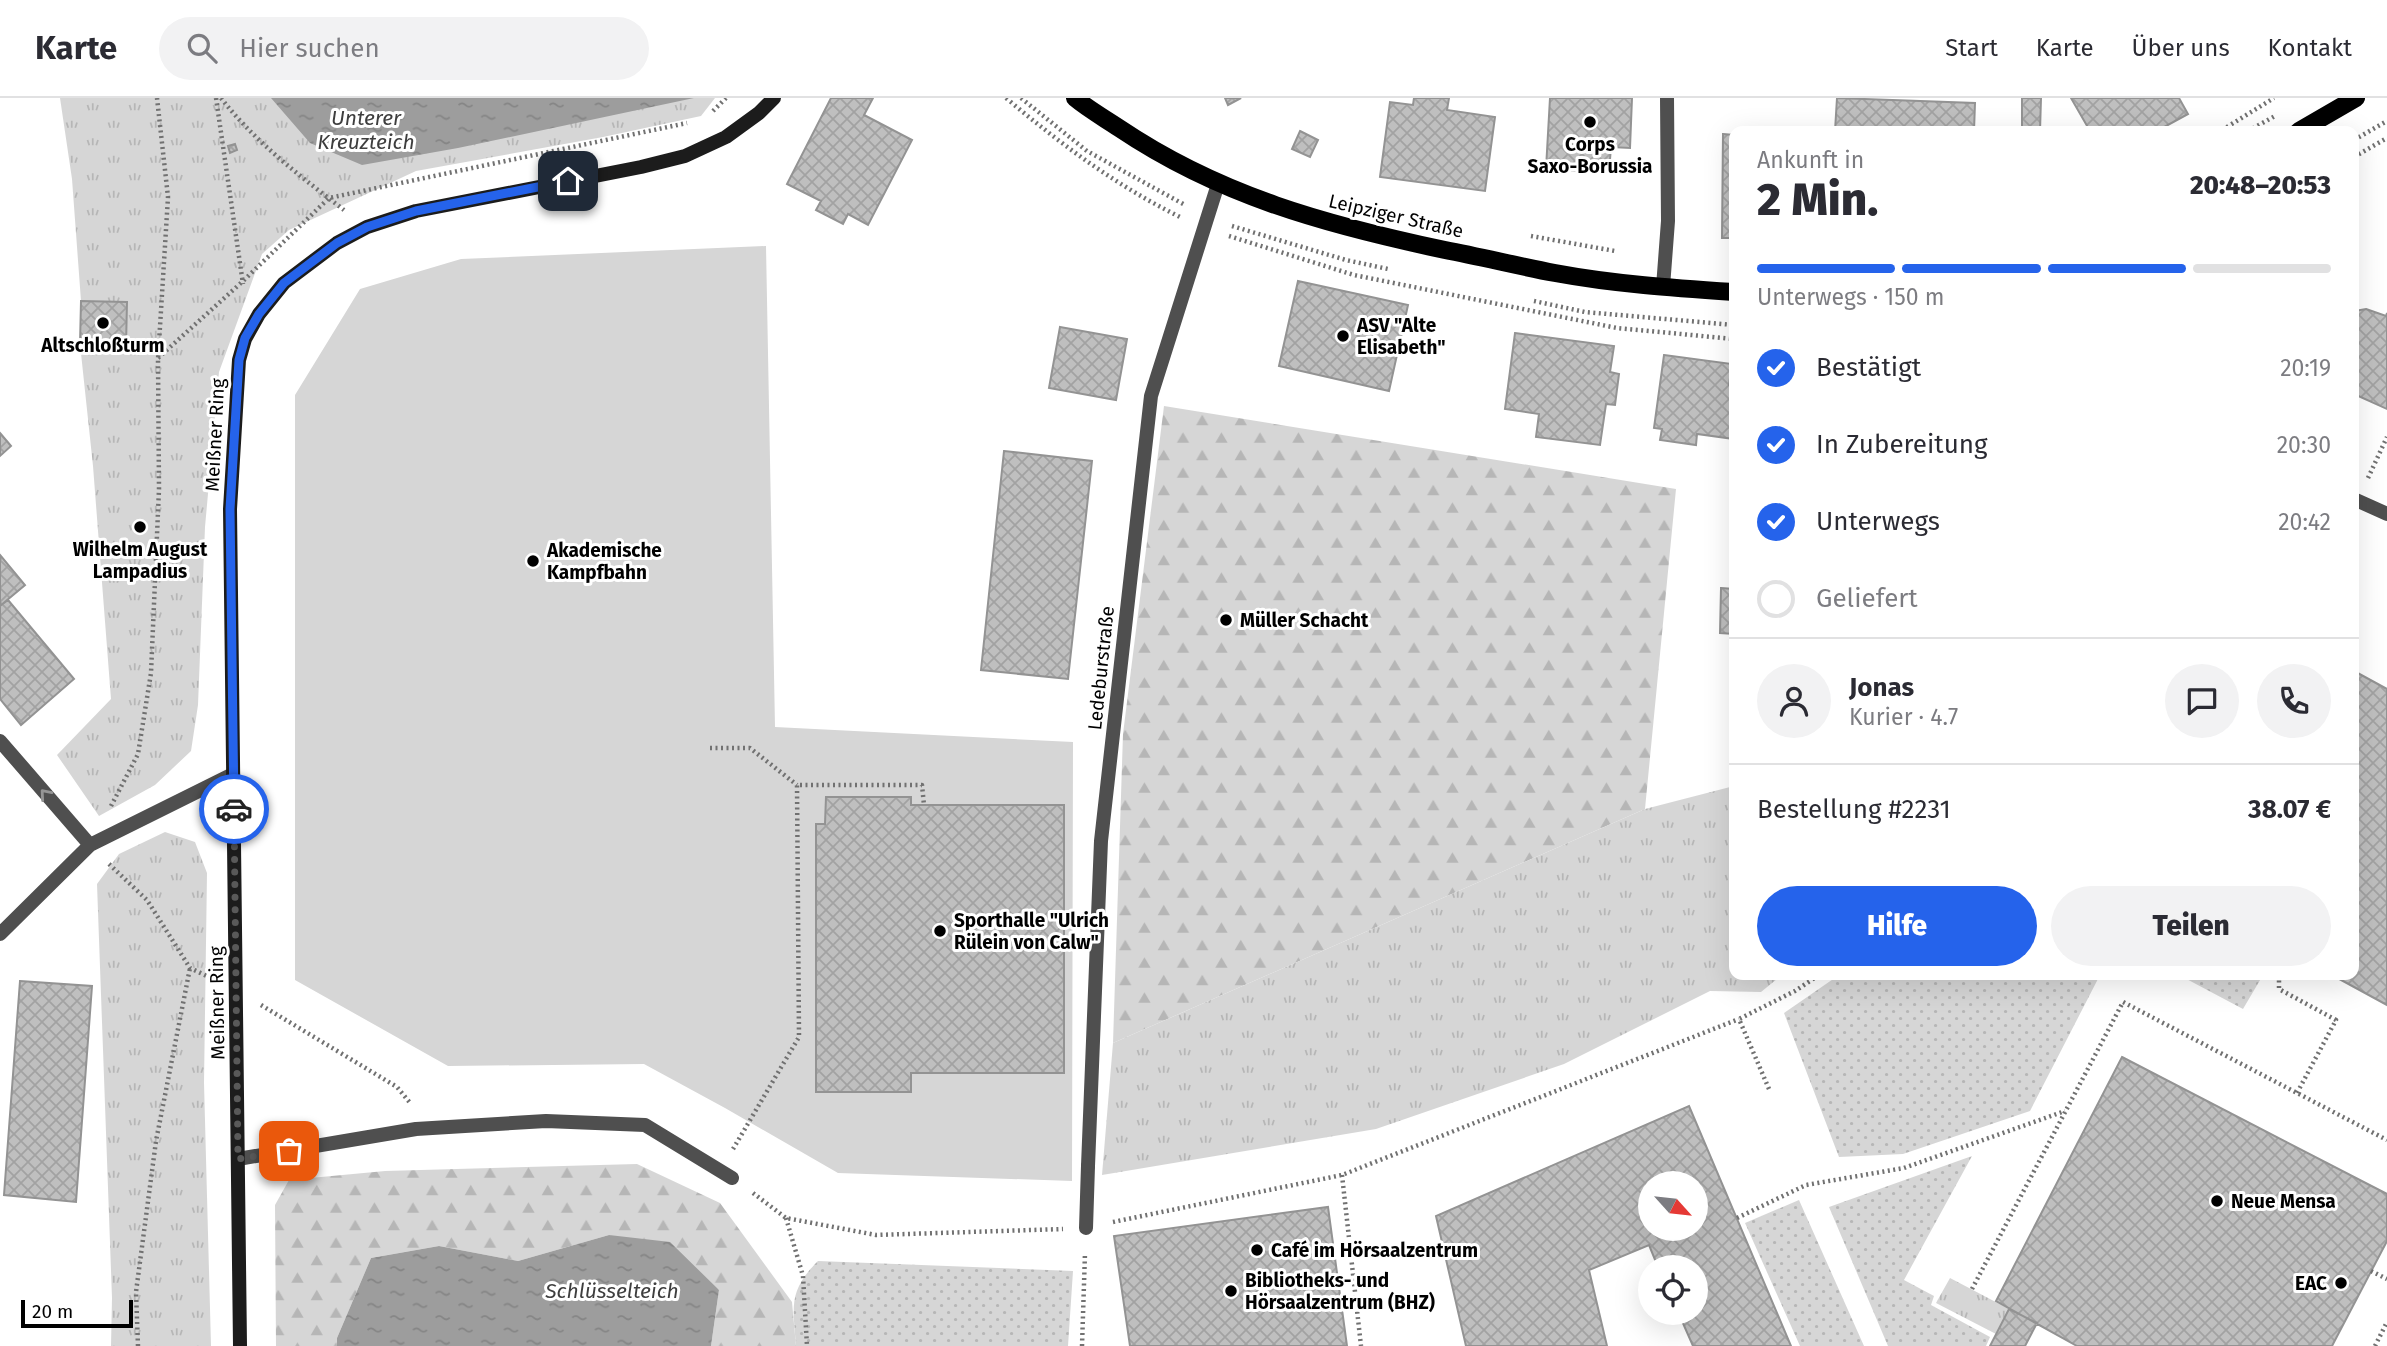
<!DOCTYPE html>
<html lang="de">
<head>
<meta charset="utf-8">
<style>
  :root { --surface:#fff; --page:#f2f2f3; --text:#2b2b33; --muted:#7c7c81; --line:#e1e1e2; --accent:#2563eb }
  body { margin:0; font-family:"Fira Sans",sans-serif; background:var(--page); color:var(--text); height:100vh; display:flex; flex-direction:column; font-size:26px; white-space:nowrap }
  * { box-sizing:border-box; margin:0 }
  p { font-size:23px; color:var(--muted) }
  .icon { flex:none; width:38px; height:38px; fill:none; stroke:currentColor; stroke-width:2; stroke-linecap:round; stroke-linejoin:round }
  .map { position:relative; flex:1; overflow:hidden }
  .details { position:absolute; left:1729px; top:28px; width:630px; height:854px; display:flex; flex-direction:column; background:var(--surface); border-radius:14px; box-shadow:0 7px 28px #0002 }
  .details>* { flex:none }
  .needle { width:46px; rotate:117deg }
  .fabs { position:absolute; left:1638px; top:1073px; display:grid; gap:14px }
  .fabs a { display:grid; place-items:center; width:70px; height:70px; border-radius:50%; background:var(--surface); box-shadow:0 7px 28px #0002; font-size:35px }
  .scale { position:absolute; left:21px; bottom:18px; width:112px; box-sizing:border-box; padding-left:7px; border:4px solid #000; border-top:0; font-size:19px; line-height:24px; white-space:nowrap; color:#000; -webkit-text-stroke:5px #fff; paint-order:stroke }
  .pin { position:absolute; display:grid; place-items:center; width:60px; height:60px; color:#fff; margin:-30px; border-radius:14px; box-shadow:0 4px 10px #0006 }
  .courier { position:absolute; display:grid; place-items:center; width:70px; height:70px; margin:-35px; border:5px solid #2563eb; border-radius:50%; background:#fff; color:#222; box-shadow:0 2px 9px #0007 }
  .head em { font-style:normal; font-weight:800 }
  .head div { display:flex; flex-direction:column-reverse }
  .head { display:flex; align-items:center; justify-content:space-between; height:119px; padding:0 28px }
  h1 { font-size:46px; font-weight:800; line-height:52px }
  .bar { display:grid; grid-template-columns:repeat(4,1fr); gap:10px 7px; align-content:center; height:84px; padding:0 28px }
  .bar i { height:9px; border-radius:5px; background:var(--line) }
  .bar .on { background:var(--accent) }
  .bar p { grid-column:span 4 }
  .line { display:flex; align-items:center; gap:18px; padding:0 28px; border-top:2px solid var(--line) }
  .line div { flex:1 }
  .round { display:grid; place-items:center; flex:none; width:74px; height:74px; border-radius:37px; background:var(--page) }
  ol { padding:0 28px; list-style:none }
  li { display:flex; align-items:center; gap:21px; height:77px }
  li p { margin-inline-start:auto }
  li .icon { padding:7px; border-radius:50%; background:var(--accent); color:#fff; stroke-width:4 }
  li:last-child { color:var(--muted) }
  li i { width:38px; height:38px; border:4px solid var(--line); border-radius:50% }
  .button { display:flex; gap:14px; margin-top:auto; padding:14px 28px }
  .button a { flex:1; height:80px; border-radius:42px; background:var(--accent); color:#fff; font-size:28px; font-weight:800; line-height:80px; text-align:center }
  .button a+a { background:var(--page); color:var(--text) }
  header { display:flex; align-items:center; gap:42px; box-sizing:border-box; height:98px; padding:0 35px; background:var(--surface); border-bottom:2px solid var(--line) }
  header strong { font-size:33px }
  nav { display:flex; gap:38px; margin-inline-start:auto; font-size:24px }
  .search { width:490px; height:63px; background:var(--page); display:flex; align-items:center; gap:18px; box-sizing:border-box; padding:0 24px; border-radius:38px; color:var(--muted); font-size:26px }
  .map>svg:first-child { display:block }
</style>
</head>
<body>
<header>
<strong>Karte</strong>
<div class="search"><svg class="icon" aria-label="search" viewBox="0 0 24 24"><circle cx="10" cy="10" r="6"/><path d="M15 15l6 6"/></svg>Hier suchen</div>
<nav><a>Start</a><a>Karte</a><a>Über uns</a><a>Kontakt</a></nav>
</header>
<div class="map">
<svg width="2387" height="1248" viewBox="0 0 2387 1248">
  <defs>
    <pattern id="grass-dots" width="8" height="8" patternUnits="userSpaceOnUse" patternTransform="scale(1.75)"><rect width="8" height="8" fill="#d6d6d6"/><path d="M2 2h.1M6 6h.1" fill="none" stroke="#b6b6b6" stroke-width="1.8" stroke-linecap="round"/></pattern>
    <pattern id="forest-firs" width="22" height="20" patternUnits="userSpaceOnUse" patternTransform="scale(1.75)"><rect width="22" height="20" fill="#d6d6d6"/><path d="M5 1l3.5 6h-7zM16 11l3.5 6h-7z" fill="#b6b6b6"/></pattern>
    <pattern id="park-tufts" width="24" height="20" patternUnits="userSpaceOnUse" patternTransform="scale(1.75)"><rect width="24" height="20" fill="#d6d6d6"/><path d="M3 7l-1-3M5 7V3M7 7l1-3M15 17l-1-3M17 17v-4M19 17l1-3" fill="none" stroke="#b6b6b6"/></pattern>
    <pattern id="water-ripples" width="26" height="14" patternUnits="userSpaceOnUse" patternTransform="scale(1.75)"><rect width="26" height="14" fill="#9d9d9d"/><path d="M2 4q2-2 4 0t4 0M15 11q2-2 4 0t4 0" fill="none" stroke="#858585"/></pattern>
    <pattern id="building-cross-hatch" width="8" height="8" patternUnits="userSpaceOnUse" patternTransform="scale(1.75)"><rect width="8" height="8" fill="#bfbfbf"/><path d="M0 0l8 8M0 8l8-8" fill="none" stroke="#a2a2a2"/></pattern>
  </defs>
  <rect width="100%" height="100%" fill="#fff"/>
  <path fill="url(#grass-dots)" d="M1839,877H2100L2030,1013L1903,1056L1839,1059L1784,915Z
    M2179,877H2263L2243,911Z
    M1972,1058L1904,1182L1934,1198L1931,1207L1990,1239L1986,1248H1888L1829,1109Z
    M1799,1102L1864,1248H1800L1745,1125Z
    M818,1163L1073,1173L1068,1248H796C793,1208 788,1193 818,1163Z"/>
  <path fill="url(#forest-firs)" d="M1164,308L1676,391L1645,711L1113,945L1123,636Z
    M637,1066L720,1105L792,1204L796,1248H711L719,1192L609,1137L518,1163L439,1148L371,1160L337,1240V1248H276L275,1107L289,1082L385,1073Z"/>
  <path fill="url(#park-tufts)" d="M60,0H715L701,18L603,39L416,73L289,132L262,156L219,274L205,429L198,607L191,653L155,687L99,718L57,657L111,601L93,368L80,246L81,203L72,81Z
    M1734,688V877H1782L1761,894L1710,893L1564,966L1376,1031L1102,1077L1113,945L1645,711Z
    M165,734L195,744L207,775L204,985L211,1248H111L112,1200L97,786L119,756Z
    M1950,1180L2009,1211L1996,1236L1936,1205Z"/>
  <path fill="#d6d6d6" d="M766,148L775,629L1073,644L1072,1083L838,1075L725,1010L644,966L448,968L295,882V297L360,191L461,161Z"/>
  <path fill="url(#water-ripples)" d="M271,0H694L458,50L362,67L310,45Z
    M609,1137L670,1144L719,1192L711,1248H337V1240L371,1160L439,1148L518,1163Z"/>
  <path fill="url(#building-cross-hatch)" stroke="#939393" stroke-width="2" fill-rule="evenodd" d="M831,0H873L864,17L912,42L868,127L848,116L843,126L816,112L821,103L787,86Z
    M1225,0H1241L1228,7Z
    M1414,0H1449L1447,12L1495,19L1485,93L1380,79L1390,4L1413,7Z
    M1550,0H1632L1630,50L1611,49L1609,74L1546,71Z
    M1837,0L1975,5L1974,33H1835Z
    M2022,0H2041L2040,33H2022Z
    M2071,0H2179L2188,16L2157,33H2090Z
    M1300,33L1318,42L1310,59L1292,51Z
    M1723,36L1734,37V140H1722Z
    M235,46L237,52L230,55L228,48Z
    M1298,183L1408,207L1389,293L1279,268Z
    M81,203L127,204L126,247L80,246Z
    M2366,211L2386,218L2387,215V311L2354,296V213Z
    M1060,229L1127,241L1116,302L1049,290Z
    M1515,235L1614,248L1610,274L1619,276L1615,307L1606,306L1600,347L1536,339L1539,316L1505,311Z
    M1664,257L1732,266L1729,287L1734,288V341L1697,336L1696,347L1660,342L1662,331L1654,330Z
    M0,335L11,348L0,358Z
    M1004,353L1092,363L1068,581L981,572Z
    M0,457L25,487L0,508Z
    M1721,490L1734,491V536L1720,535Z
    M8,502L74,581L21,627L0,601V508Z
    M2354,573L2387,591V907L2332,877H2354Z
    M826,699H911V707H1064V975H911V994H816V726H825Z
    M20,883L92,888L76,1104L4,1097Z
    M2122,959L2387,1096V1143L2332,1248H2077L1996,1203Z
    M1689,1008L1791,1248H1693L1678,1214H1696V1169H1658L1649,1147L1589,1172L1607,1248H1466L1436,1118ZM1650,1085H1696V1130H1650Z
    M1328,1109L1347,1248H1130L1114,1138Z
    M2009,1211L2037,1225L2025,1248H1990Z"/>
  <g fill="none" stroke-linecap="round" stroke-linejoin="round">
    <path stroke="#717171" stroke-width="4.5" stroke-dasharray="2 3.5" stroke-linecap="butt" d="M216,0L243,186
      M221,0C254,43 301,79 344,112
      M1006,0C1062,47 1115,87 1182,120
      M1021,0L1087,53L1185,107
      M713,13L726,0
      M2222,32L2274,0
      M2248,33L2275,18
      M2354,42L2387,23
      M2354,59L2387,40
      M1232,128L1346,162L1388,171
      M1229,138L1354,177L1617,230L1734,241
      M1531,138L1615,153
      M1534,203L1585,214L1734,227
      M158,260L242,184L329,100L687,25
      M2368,380L2387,339
      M710,650H750L797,687
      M111,708L138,656L151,575L159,391L158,261L168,99L157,0
      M109,766L147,802L190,870L211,880
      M2279,877V891L2336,922L2297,995
      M261,907L397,989L411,1006
      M1769,991L1739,921L1795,893L1819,877
      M733,1051L799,939L797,687H922L924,707
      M1342,1077L1361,1248
      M753,1095L786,1120L876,1137L1063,1131
      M786,1120L803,1178L807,1248
      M1737,1120L1806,1087L1904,1070L2065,1013
      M1113,1124L1342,1077L1739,921
      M2371,1173L2387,1181
      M1972,1191L2123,904L2387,1042
      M138,1248L136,1194L156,1043L190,870
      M1082,1248L1085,1155
      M2375,1248L2387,1224"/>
    <path stroke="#4f4f4f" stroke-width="14" d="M238,1061L416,1031L546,1023L645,1027L732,1080
      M1086,1130L1088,1068"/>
    <path stroke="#4f4f4f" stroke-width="14" d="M1663,189L1668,123L1667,0
      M2354,401L2387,416
      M0,643L90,747
      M0,836L90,747L233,676
      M1088,1068L1101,743L1151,298L1218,86"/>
    <path stroke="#1c1c1c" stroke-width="14" d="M240,1248L230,411L239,262L245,241L259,216L284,185L337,145L367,129L416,113L641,69L685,58L726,39L759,15L774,0"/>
    <path stroke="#000" stroke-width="18" d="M1075,0C1088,11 1104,20 1119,30C1220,98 1327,127 1445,152C1482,159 1518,168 1555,175C1614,186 1674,190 1734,194
      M2299,33L2356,0"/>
  </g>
  <defs><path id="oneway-chevron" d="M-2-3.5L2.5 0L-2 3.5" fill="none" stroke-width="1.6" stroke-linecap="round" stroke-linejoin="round" transform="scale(1.75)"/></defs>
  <use stroke="#959595" href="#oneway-chevron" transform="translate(45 696) rotate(-131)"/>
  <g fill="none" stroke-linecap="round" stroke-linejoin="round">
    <path stroke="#595959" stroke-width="7" stroke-dasharray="0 12.6" d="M234,711L238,1061L289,1053"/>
    <path stroke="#2563eb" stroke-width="9" d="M234,711L230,411L239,262L245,240L259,216L284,185L337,145L367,129L416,113L568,83"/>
  </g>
  <g fill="#000" stroke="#fff" stroke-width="2.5">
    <circle cx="1590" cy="24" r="7"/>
    <circle cx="103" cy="225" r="7"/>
    <circle cx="1343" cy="238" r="7"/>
    <circle cx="140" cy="429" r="7"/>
    <circle cx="533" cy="463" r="7"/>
    <circle cx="1226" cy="522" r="7"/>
    <circle cx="940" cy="833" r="7"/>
    <circle cx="2217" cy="1103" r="7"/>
    <circle cx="1257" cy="1152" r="7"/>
    <circle cx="2341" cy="1185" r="7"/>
    <circle cx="1231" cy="1193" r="7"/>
  </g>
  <g text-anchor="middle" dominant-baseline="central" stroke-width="6" stroke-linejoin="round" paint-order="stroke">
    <g font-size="19" font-weight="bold" fill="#000" stroke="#fff" text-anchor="start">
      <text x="1590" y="46" text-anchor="middle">Corps<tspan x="1590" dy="22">Saxo-Borussia</tspan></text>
      <text x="1357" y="227">ASV "Alte<tspan x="1357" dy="22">Elisabeth"</tspan></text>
      <text x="103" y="247" text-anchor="middle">Altschloßturm</text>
      <text x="140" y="451" text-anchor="middle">Wilhelm August<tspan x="140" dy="22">Lampadius</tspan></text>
      <text x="547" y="452">Akademische<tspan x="547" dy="22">Kampfbahn</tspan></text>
      <text x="1240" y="522">Müller Schacht</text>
      <text x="954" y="822">Sporthalle "Ulrich<tspan x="954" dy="22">Rülein von Calw"</tspan></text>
      <text x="2231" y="1103">Neue Mensa</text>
      <text x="1271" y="1152">Café im Hörsaalzentrum</text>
      <text x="1245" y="1182">Bibliotheks- und<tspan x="1245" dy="22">Hörsaalzentrum (BHZ)</tspan></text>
      <text x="2327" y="1185" text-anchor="end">EAC</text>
    </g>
    <g font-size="19" fill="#000" stroke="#fff">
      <text transform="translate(1396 118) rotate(13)">Leipziger Straße</text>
      <text transform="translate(215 337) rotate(-87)">Meißner Ring</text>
      <text transform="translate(1101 570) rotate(-84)">Ledeburstraße</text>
      <text transform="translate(217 905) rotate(-91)">Meißner Ring</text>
    </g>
    <g font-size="21" font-style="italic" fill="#3e3e3e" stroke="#fff">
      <text x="366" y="20">Unterer<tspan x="366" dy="24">Kreuzteich</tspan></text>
      <text x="612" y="1193">Schlüsselteich</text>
    </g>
  </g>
</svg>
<div class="fabs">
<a><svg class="needle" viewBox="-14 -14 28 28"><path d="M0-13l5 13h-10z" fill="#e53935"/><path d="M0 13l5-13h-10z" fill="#7c7c81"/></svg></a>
<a><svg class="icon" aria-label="locate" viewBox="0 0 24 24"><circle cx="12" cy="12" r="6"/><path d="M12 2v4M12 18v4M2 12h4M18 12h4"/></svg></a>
</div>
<div class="scale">20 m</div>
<div class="pin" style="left:289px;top:1053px;background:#ea580c"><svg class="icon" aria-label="bag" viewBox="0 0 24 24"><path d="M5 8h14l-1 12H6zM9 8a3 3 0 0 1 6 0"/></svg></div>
<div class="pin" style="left:568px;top:83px;background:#1f2937"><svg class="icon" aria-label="home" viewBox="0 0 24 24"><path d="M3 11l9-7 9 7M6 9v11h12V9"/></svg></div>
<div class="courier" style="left:234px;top:711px"><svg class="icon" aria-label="car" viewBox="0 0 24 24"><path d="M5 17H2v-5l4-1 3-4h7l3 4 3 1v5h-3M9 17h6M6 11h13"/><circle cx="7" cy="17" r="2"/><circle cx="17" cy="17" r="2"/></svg></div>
<section class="details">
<div class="head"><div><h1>2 Min.</h1><p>Ankunft in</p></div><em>20:48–20:53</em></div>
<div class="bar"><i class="on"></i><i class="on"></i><i class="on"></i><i></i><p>Unterwegs · 150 m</p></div>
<ol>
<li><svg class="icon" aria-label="check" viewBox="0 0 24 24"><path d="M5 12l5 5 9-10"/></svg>Bestätigt<p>20:19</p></li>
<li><svg class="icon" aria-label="check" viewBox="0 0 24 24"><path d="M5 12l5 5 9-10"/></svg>In Zubereitung<p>20:30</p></li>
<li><svg class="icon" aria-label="check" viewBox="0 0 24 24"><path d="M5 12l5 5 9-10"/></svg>Unterwegs<p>20:42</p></li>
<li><i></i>Geliefert</li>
</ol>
<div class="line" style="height:126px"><a class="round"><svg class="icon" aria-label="person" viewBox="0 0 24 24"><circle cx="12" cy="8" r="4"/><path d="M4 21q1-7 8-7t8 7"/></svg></a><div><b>Jonas</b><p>Kurier · 4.7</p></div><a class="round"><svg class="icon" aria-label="chat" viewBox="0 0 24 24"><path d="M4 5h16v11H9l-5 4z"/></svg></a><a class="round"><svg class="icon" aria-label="phone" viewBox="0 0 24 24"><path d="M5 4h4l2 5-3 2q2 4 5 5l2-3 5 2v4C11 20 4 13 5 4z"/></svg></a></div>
<div class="line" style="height:91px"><div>Bestellung #2231</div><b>38.07 €</b></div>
<div class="button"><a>Hilfe</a><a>Teilen</a></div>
</section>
</div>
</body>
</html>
